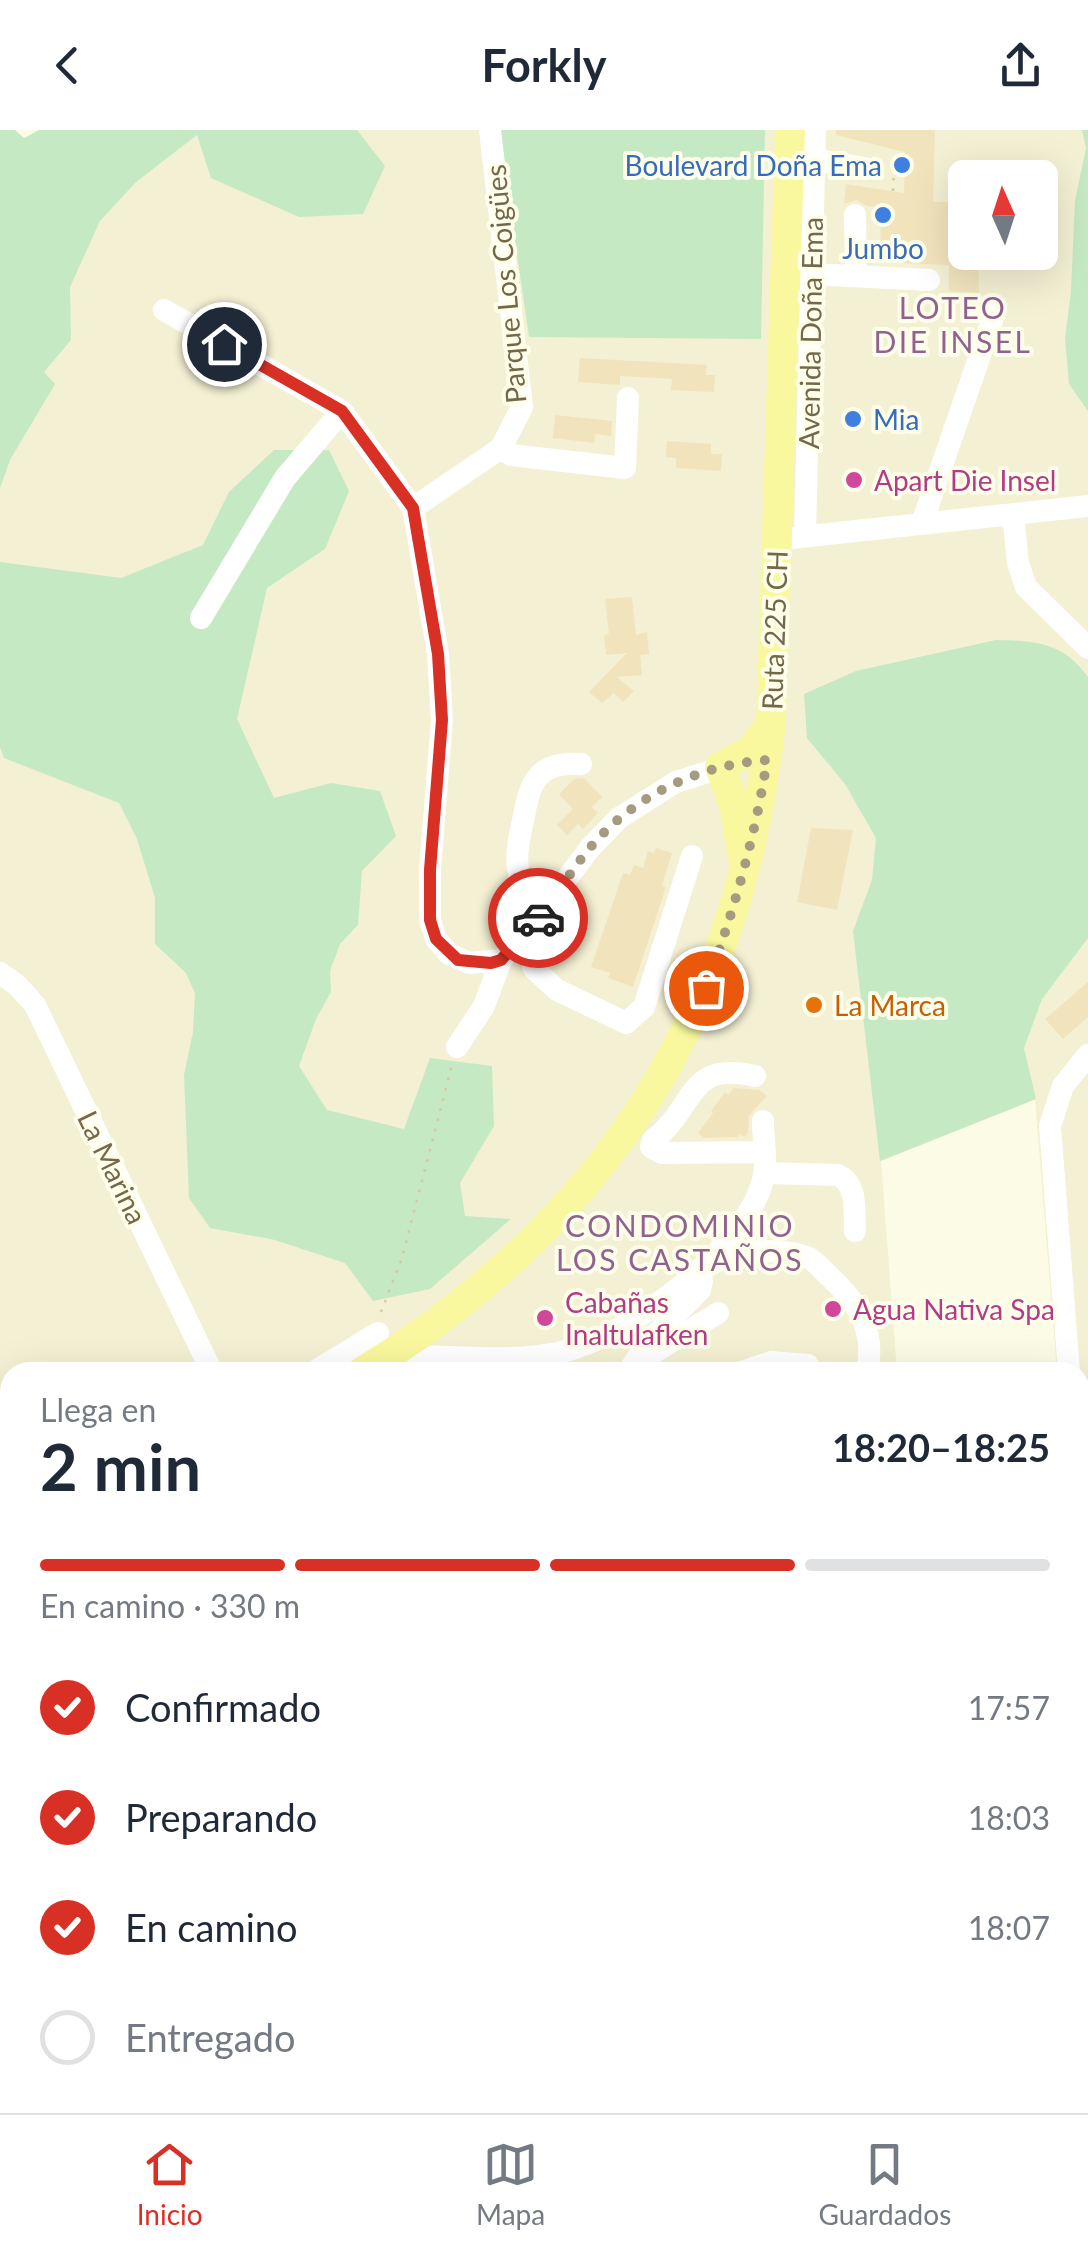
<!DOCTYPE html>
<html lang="es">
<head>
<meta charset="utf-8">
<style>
  :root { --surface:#fff; --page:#f2f2f3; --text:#1f2937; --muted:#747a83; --line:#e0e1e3; --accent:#d93025 }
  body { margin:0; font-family:Lato,sans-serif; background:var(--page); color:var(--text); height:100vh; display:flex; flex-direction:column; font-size:38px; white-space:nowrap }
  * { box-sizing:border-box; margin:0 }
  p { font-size:32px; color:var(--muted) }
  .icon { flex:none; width:55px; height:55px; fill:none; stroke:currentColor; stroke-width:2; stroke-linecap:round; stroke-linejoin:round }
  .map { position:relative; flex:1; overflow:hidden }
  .side { position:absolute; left:0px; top:1232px; width:1090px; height:752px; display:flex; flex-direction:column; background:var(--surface); border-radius:30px 30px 0 0; box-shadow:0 10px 40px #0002 }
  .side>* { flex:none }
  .needle { width:65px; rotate:357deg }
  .controls { position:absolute; left:948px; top:30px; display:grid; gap:20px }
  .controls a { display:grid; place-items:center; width:110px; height:110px; border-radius:15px; background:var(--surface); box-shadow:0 10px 40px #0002; font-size:50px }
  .pin { position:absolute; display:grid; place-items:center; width:85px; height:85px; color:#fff; margin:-42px; border:5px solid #fff; border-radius:50%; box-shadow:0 2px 10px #0007 }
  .courier { position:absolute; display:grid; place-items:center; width:100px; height:100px; margin:-50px; border:8px solid #d93025; border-radius:50%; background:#fff; color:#222; box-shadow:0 2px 12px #0007 }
  .headline em { font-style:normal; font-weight:700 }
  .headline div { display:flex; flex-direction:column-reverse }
  .headline { display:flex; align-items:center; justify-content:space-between; height:170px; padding:0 40px }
  h1 { font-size:65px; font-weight:700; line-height:75px }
  .bar { display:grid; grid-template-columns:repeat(4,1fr); gap:15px 10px; align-content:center; height:120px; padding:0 40px }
  .bar i { height:12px; border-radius:8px; background:var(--line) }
  .bar .selected { background:var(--accent) }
  .bar p { grid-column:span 4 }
  ol { padding:0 40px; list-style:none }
  li { display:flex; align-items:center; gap:30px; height:110px }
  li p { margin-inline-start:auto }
  li .icon { padding:10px; border-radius:50%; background:var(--accent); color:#fff; stroke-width:4 }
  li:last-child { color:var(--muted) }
  li i { width:55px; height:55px; border:5px solid var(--line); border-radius:50% }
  header { display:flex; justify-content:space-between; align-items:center; height:130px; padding:0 40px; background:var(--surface); font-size:45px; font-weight:700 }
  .tab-bar { display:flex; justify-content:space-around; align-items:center; height:140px; border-top:2px solid var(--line); background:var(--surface); font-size:28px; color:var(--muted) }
  .tab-bar a { display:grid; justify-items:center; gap:5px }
  .tab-bar .selected { color:var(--accent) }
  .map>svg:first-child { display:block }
</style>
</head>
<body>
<header><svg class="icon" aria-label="back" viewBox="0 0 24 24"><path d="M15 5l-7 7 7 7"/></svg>Forkly<svg class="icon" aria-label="share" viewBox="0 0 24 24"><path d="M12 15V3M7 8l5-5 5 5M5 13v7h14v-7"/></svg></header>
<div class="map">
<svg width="1088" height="1983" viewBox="0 0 1088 1983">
  <rect width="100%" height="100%" fill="#fcfbe5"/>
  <path fill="#f3f0d3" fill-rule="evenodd" d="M96,0H1088V1585L1080,1551V1242H1057L1035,969L881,1031L897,1242H394L384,1219L345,1242H10V1336L0,1338V290ZM965,48H1040V122H965Z
    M1088,1723V1983H952L951,1975H1080V1724Z"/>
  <path fill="#c5e9c3" d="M0,0H15L24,8L39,0H357L385,36L363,84L299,87L211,48L197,5L136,52L100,91L70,157L71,210L44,242L55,254L10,330L0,358Z
    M499,0H765L761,209L529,207Z
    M1082,0H1088V281L1069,254L1065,208L1071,161L1075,71L1086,18Z
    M274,320H329L349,361L325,419L267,458L237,589L274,668L331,653L380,661L396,706L362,741L358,795L340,814L330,841L331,862L316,889L299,936L327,980L404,999L430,928L492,936L494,996L460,1053L465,1086L511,1089L430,1159L373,1171L345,1133L275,1110L210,1098L189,1068L184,945L193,902L195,863L186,843L155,814V768L137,709L119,673L4,628L0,617V432L121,448L203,415L229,362Z
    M996,510C1036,511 1063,512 1088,547V808L1042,869L1024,918L1036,969L880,1031L853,801L872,750L876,708L845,654L807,608L804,564L856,541Z"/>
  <path fill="#f1e4bd" d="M836,0H935L933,72H965V122H978L979,163L949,161V135L880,132L881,78L867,76L856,70L844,74L846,54L904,63L905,22L836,5Z
    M580,228L707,235L706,245H715L714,262L671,260L672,249L620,246V255L578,252Z
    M555,285L612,291L611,306L595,304L594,313L553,308Z
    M667,311L711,314V324H722L721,341L676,338V328L666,327Z
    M632,467L636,505L647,502L649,524L640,525L642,545L617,547L634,561L623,572L614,563L602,573L589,562L627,523L606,525L604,505L609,504L605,469Z
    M584,648L602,667L592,677L598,683L583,699L578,694L567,705L557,695L573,679L559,664L574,649Z
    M811,698L853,700L837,780L797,772Z
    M656,718L672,723L662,756L666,757L633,857L608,848L610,843L591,837L623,743L630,745L634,735L643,738L648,721L654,723Z
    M1088,852V887L1063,909L1045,889Z
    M734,958L760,960L767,966L749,985L748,1003L745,1007L740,1004L737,1007L704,1008L698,1003L713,983L711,981L725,962L729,965Z"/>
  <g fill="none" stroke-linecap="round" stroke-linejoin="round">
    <path stroke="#d6c8a0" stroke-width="2.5" stroke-dasharray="2.5 8" stroke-linecap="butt" d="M893,61L895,20
      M381,1182L402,1128L452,935"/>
    <path stroke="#fff" stroke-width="22" d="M814,29L864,38
      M855,85L856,146
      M811,144L929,150
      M164,180L342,281L413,378L438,524L442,590L430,739V790L436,809L449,824L469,833L501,830L523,807L590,718L619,688L676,652L733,634
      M501,318L511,325L625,338L628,268
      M413,378L501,318L522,277L490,0
      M1013,384L1018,433L1026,457L1088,518
      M922,393L995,182
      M805,405L815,0
      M791,408L1088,376
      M201,488L285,348L342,281
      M549,774C507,757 516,722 524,686C526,674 529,658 537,648C547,635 565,633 581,634
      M523,807L534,839L557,860L626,893L644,877L692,726
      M0,843L17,855L35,875L212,1242
      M457,917L484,876L501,830
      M755,946C686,930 697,977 653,1010L651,1017L662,1023L764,1022
      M765,1043L838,1045C858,1054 854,1081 855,1101
      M389,1226C443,1224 503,1234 557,1223C625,1210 751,1116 764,1045C767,1028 763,1008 763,991
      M645,1228L718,1183
      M314,1242L378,1203
      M628,1242L649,1211L700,1160L702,1151L695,1143C708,1137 723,1126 737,1123C756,1120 788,1120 807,1127C815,1130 823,1141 830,1147C859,1174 876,1202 867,1242
      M742,1242L771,1232L808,1235
      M1069,1242L1050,996L1063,956L1088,925
      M0,1317L10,1316
      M1080,1372L1088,1466"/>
    <path stroke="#f9f89e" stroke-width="30" d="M742,724L735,678L720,637L752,620L770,594
      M362,1242C610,1090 739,881 771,592L790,0
      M0,1349L10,1348"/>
  </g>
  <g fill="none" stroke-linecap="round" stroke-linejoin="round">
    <path stroke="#a49b80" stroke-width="10" stroke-dasharray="0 18" d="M538,788C556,766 571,741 589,719C634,665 699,635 767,630C755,709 733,783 706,858"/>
    <path stroke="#d93025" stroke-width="12" d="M224,214L342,281L413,378L438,524L442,590L430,740V790L436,809L458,830L491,833L501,830L538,788"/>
  </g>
  <g fill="#3f7fe0" stroke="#fffeeb" stroke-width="4">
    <circle cx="902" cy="35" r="10"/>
    <circle cx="883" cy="85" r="10"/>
    <circle cx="853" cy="289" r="10"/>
  </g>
  <g fill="#d1479c" stroke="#fffeeb" stroke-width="4">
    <circle cx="854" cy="350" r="10"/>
    <circle cx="833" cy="1179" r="10"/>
    <circle cx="545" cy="1188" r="10"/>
  </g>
  <circle fill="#e8710a" stroke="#fffeeb" stroke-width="4" cx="814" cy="875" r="10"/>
  <g text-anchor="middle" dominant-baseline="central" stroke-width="8" stroke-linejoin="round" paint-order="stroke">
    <g font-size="28" fill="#366cbe" stroke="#fffeeb" text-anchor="end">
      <text x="882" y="35">Boulevard Doña Ema</text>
      <text x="883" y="118" text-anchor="middle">Jumbo</text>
      <text x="873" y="289" text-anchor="start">Mia</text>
    </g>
    <g font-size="28" fill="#74684a" stroke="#fffeeb">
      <text transform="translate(505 154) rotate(-95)">Parque Los Coigües</text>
      <text transform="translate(810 203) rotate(-89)">Avenida Doña Ema</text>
      <text transform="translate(774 500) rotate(-88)">Ruta 225 CH</text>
      <text transform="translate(113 1037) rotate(64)">La Marina</text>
    </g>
    <g font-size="28" fill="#b23c85" stroke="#fffeeb" text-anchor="start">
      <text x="874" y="350">Apart Die Insel</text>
      <text x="565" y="1172">Cabañas<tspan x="565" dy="32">Inaltulafken</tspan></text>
      <text x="853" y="1179">Agua Nativa Spa</text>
    </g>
    <g font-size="28" fill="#c56008" stroke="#fffeeb" text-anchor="start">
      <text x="834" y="875">La Marca</text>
    </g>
    <g font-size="30" letter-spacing="2.5" fill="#916290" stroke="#fffeeb">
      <text x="953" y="177">LOTEO<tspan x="953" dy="34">DIE INSEL</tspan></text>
      <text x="680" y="1095">CONDOMINIO<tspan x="680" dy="34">LOS CASTAÑOS</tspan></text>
    </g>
  </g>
</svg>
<div class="controls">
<a><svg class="needle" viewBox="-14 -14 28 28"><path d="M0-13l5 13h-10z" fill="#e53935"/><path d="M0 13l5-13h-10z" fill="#747a83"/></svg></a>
</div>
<div class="pin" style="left:706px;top:858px;background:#ea580c"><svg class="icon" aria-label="bag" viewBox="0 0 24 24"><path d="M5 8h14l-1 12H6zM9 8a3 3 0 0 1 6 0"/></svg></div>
<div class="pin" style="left:224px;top:214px;background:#1f2937"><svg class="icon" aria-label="home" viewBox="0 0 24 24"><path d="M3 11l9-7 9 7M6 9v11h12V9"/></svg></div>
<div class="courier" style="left:538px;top:788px"><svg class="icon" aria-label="car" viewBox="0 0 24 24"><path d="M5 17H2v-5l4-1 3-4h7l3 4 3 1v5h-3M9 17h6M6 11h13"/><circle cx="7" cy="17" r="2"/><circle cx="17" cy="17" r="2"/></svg></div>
<section class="side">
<div class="headline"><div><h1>2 min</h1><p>Llega en</p></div><em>18:20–18:25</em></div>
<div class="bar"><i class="selected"></i><i class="selected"></i><i class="selected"></i><i></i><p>En camino · 330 m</p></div>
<ol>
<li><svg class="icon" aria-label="check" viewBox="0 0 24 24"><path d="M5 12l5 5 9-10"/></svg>Confirmado<p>17:57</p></li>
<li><svg class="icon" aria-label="check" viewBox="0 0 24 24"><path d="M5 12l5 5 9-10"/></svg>Preparando<p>18:03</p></li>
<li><svg class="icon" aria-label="check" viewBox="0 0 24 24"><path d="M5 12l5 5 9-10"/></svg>En camino<p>18:07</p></li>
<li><i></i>Entregado</li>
</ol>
</section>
</div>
<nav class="tab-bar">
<a class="selected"><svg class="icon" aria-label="home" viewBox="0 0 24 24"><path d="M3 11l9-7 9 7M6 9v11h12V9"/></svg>Inicio</a>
<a><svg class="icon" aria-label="map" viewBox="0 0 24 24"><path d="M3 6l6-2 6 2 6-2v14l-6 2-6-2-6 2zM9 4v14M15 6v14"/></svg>Mapa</a>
<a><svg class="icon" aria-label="saved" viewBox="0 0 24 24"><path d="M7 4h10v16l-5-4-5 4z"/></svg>Guardados</a>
</nav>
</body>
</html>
